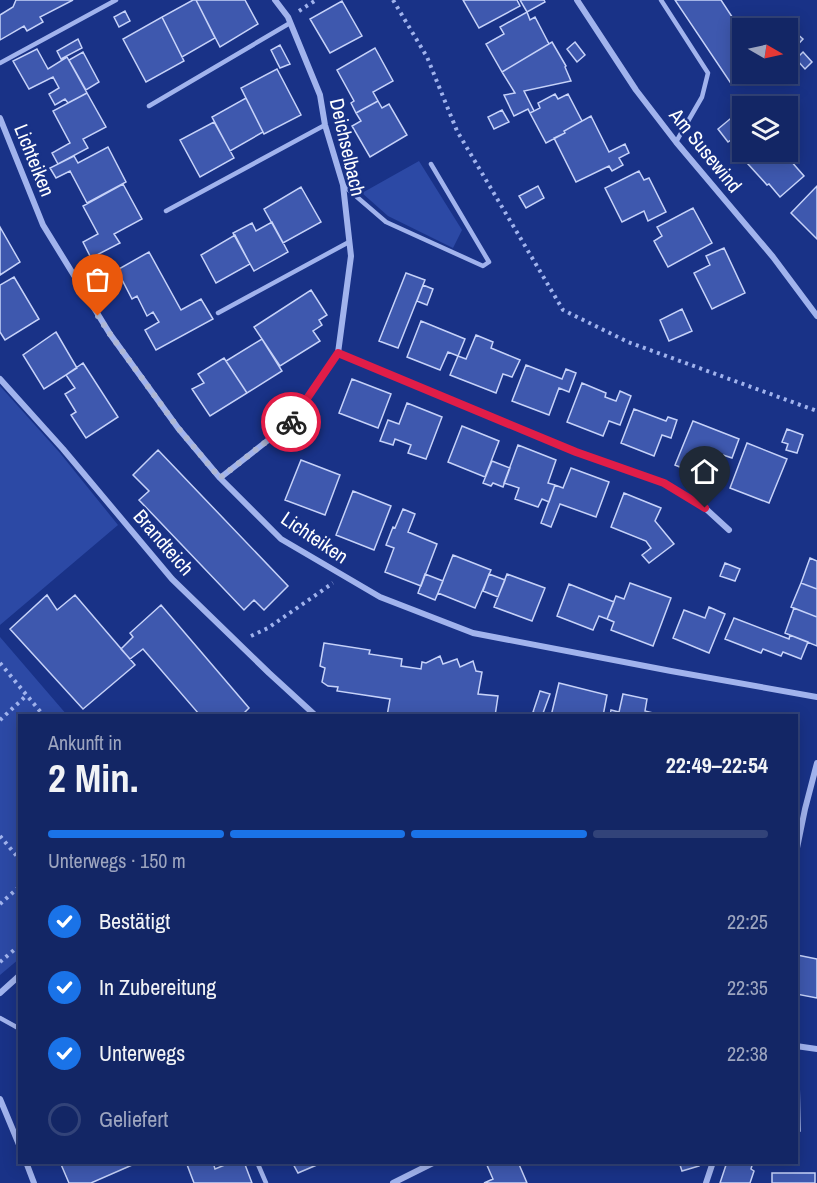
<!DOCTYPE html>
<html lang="de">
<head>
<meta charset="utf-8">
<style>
  :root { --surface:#132665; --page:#1c2e6b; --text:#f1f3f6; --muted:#9da5bf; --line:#324379; --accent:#1a73e8 }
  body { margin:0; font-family:"Archivo Narrow",sans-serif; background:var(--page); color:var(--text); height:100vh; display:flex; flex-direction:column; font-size:22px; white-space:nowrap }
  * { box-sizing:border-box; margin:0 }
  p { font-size:20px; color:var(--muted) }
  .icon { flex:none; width:33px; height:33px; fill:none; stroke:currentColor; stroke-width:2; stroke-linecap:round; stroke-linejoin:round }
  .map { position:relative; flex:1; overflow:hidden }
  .side { position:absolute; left:18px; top:714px; width:780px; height:450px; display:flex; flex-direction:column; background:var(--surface); border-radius:0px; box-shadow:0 3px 15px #0003,0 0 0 2px var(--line) }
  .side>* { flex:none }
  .needle { width:39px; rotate:99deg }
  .controls { position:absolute; left:732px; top:18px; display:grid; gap:12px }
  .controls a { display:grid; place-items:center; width:66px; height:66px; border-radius:0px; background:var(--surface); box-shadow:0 3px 15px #0003,0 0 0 2px var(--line); font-size:30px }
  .pin { position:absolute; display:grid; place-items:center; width:51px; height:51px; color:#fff; margin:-62px -26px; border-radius:50% 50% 50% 0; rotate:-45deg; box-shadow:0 0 6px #0007 }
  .pin .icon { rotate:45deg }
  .courier { position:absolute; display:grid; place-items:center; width:60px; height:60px; margin:-30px; border:4px solid #e11d48; border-radius:50%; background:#fff; color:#222; box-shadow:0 2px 8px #0007 }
  .headline em { font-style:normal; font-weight:700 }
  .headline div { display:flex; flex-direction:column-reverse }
  .headline { display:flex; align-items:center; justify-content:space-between; height:102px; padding:0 30px }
  h1 { font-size:39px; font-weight:700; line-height:45px }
  .bar { display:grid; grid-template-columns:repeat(4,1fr); gap:9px 6px; align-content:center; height:72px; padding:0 30px }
  .bar i { height:8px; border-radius:4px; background:var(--line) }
  .bar .on { background:var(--accent) }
  .bar p { grid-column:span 4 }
  ol { padding:0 30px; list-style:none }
  li { display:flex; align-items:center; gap:18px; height:66px }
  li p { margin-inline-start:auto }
  li .icon { padding:6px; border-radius:50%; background:var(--accent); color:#fff; stroke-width:4 }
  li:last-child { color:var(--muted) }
  li i { width:33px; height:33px; border:3px solid var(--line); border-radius:50% }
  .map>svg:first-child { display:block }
</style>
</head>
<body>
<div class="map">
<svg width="817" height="1183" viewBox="0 0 817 1183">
  <rect width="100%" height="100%" fill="#193287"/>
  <path fill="#2c49a5" d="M419,161L462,230L453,248L388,216L362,193Z
    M0,386L60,453L118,525L0,625Z
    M0,637L67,715L20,716L19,959L0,975Z"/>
  <path fill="#3e58ae" stroke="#c6d2f9" stroke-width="1.5" d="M16,0H73L40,17L43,22L27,31L24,26L0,40V15L13,7Z
    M193,0H196L215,38L182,57L162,17Z
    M196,0H245L258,24L220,47Z
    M463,0H517L520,6L479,28Z
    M520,0H544L545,2L527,12Z
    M675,0H721L742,32V74H749L732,85Z
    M342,1L362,36L330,53L310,19Z
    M125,11L130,21L119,27L114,17Z
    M527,12L530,20L535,17L549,44L502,72L486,44L504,34L500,27Z
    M162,17L184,61L146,82L123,39Z
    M795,32L803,39L789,54L788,53V39Z
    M78,39L82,48L61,59L57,51Z
    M552,42L566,66L565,67L571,81L524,91L534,111L530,113L528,109L514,116L504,95L515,93L502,72Z
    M575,42L585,55L577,62L567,49Z
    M280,45L290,64L280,68L271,50Z
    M375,48L393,81L373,92L378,101L356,113L351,103L354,101L337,70Z
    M37,49L48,69L67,57L87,93L68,103L65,99L55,105L49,94L59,88L53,77L29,89L13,61Z
    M83,52L99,82L86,90L69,60Z
    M803,52L812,62L805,69L796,59Z
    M277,69L301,115L264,134L241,88Z
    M87,93L106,127L83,139L88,148L58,164L52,153L70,143L53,111Z
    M555,94L558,99L568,94L582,121L564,131L565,133L546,143L530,113L540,108L538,103Z
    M246,98L263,132L230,151L212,117Z
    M378,101L382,108L389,104L407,135L370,157L352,126L361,121L356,113Z
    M742,109V152H744L742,153L731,140L728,142L718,129Z
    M502,110L509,122L494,129L488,117Z
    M591,116L609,152L625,144L629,153L619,158L623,165L612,171L609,166L576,182L554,138L565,133L564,131Z
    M214,122L234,158L200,177L180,140Z
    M108,147L126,182L87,203L70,171L56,178L50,168L74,156L78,163Z
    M763,152H766L771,158L778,152H783L804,176L780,197L769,184L767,185L748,164Z
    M639,171L644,180L649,178L666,212L648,221L644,211L622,222L605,188Z
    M123,184L142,219L114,234L120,243L91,258L83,242L98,234L83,206Z
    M538,186L544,198L526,208L519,196Z
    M817,186V239L791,213Z
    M301,187L321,222L283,243L264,209Z
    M693,208L712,243L668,267L654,241L662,236L657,227Z
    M272,222L288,252L254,271L233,233L252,223L256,231Z
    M0,227L20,262L0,275Z
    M235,235L250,264L216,283L201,255Z
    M724,248L745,293L712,309L694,273L710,265L706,256Z
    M149,252L181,310L201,299L213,319L156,350L145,330L159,322L153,312L147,316L137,296L132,299L117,270Z
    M406,273L425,280L398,348L379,341Z
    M14,277L39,319L5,340L0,332V285Z
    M423,285L433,289L427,305L417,301Z
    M311,290L327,315L319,320L322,325L313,331L320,341L280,366L254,327Z
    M682,309L692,331L669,341L660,320Z
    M421,321L465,339L458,356L448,352L440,370L407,357Z
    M56,332L77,368L44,389L23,355Z
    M476,335L493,342L491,348L520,360L512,377L503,374L496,393L450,375L458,356L466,359Z
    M262,339L282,371L247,393L226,361Z
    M224,358L247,393L210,416L192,389L204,383L198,374Z
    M83,363L118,417L86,438L71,415L76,412L65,394L75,388L66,375Z
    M526,365L562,379L566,369L576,373L569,392L559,388L549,415L512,401Z
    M352,379L391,394L378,428L339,413Z
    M582,383L606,393L605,397L616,401L620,391L631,396L620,425L609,421L603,436L567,422Z
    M407,403L442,417L426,459L408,453L411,445L395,439L393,445L380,441L388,420L399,424Z
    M634,409L666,421L668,417L677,420L671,438L662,435L654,456L621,443Z
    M693,421L739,439L732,458L723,455L713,481L675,465Z
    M462,426L499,441L485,477L448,462Z
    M787,429L803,435L797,453L786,450L788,444L782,442Z
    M747,443L787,459L769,503L730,488Z
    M518,445L556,460L548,483L555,485L549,502L542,499L538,507L515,499L519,488L504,483Z
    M158,450L288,586L264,610L254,600L244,610L139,500L149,491L133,475Z
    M301,460L340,475L325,515L285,500Z
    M492,461L510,468L503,487L493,483L491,486L483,483Z
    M571,468L609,482L596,517L560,504L551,527L541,523L555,485L563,488Z
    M353,491L391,506L374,550L336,535Z
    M624,493L661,508L655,521L674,544L649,563L642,555L651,548L646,541L611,527Z
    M403,509L415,514L408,532L437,544L421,586L385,572L394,548L386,545L393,527L395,528Z
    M453,555L491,570L475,608L438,593Z
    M810,558L817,561V589L801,583Z
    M725,563L740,569L735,581L720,576Z
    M425,574L443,581L435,600L418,593Z
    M489,574L505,580L498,597L483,591Z
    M507,574L545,588L532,621L494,607Z
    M630,583L671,598L653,646L611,630L614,622L607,619L616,596L624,599Z
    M801,583L817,589V617L791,607Z
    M569,584L614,602L607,619L599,616L593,630L557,616Z
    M47,595L57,610L75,595L135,665L83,709L10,629Z
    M161,605L249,708L241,716H198L199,714L143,649L130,659L121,649L133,637L130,633Z
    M709,607L725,614L709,653L673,638L684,610L705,618Z
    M794,608L817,617V646L785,633Z
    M734,618L789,639L790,635L808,642L801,659L783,652L781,656L763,649L761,653L725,639Z
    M324,643L370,650L369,654L402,659L401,666L421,669L422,662L426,663L440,656L443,664L457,659L460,667L473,661L476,671L482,672L478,694L498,696L495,716H387L390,699L337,691L338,687L328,686L322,682L325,668L320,666Z
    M559,683L607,695L603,716H551Z
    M540,691L550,694L542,716L533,712Z
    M623,694L647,699L645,711L665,716H610L611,710L619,712Z
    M797,955L817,959V998L796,994Z
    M796,1075H799L800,1131H796Z
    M60,1162H139L91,1183H69Z
    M186,1162H213L215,1169L232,1162H244L252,1183H194Z
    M292,1162H318L319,1164L298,1173Z
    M518,1162L527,1183H484L493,1179L486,1163Z
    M679,1162H698L699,1166L682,1171Z
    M727,1162H753L751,1169L754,1171L750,1183H720Z
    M772,1173H815V1183H772Z"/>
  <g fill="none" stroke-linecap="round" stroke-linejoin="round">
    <path stroke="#a1b3ed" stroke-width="4" stroke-dasharray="3 4.5" stroke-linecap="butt" d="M393,0L427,57L457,131L563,310L628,342L817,411
      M299,11L316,0
      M251,636L268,628L333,583
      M0,663L44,716
      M0,720L27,695
      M0,836L20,860
      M0,904L20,886
      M0,962L20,945"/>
    <path stroke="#a1b3ed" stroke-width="4.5" d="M661,0L708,73L702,97L676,142
      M0,63L116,0
      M149,106L290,23
      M343,185L386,222L483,266L489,262L431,164
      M166,211L325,125
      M218,313L349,242
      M0,1018L20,1029
      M257,1162L266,1183"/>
    <path stroke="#a1b3ed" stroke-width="6" d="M577,0L636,90L676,142L773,257L817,316
      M0,118L43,225L110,334L178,428L220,478L281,539L380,597L473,633L671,671L817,697
      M338,353L576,452L664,483L705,508L729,530
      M0,379L63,449L172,579L269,673L316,716
      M220,478L290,423L338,353L351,256L343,185L325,125L320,95L288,17L275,0
      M796,853L805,809L817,763
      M0,993L20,975
      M796,1046L817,1049
      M0,1099L20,1147
      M26,1162L34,1183
      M393,1183L435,1162
      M706,1183L713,1162"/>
  </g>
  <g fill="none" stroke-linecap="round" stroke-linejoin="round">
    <path stroke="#aeb7d5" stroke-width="6" stroke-dasharray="0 10.8" d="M98,316L110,334L178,428L220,478L291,422"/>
    <path stroke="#e11d48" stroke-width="8" d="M291,422L338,353L576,452L664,483L705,508"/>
  </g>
  <g text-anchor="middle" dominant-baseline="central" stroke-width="5" stroke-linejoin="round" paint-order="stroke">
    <g font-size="20" fill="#fff" stroke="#193287">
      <text transform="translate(348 147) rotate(77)">Deichselbach</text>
      <text transform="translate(706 150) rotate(51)">Am Susewind</text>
      <text transform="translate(35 160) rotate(68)">Lichteiken</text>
      <text transform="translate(315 537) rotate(34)">Lichteiken</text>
      <text transform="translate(164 542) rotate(49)">Brandteich</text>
    </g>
  </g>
</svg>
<div class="controls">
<a><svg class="needle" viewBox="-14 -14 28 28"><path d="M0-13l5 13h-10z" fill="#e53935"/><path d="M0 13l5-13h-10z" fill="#9da5bf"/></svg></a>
<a><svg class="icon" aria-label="layers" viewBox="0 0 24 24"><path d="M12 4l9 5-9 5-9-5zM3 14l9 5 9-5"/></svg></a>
</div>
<div class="pin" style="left:98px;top:316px;background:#ea580c"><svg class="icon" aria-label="bag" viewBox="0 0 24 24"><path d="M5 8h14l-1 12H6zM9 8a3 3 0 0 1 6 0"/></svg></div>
<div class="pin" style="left:705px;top:508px;background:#1f2937"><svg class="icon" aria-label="home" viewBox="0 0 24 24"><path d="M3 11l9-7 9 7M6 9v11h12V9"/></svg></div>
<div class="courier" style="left:291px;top:422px"><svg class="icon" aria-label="bike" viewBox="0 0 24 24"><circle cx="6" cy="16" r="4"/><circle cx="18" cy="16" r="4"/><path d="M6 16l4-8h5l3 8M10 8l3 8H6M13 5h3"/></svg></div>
<section class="side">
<div class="headline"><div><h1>2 Min.</h1><p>Ankunft in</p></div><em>22:49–22:54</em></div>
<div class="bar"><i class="on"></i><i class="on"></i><i class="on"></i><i></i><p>Unterwegs · 150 m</p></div>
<ol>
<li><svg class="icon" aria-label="check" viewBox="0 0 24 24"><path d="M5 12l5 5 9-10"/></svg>Bestätigt<p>22:25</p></li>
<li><svg class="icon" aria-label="check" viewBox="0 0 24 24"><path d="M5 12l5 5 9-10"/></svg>In Zubereitung<p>22:35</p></li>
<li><svg class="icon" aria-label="check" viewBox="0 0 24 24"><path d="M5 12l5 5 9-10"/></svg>Unterwegs<p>22:38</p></li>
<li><i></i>Geliefert</li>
</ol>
</section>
</div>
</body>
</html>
